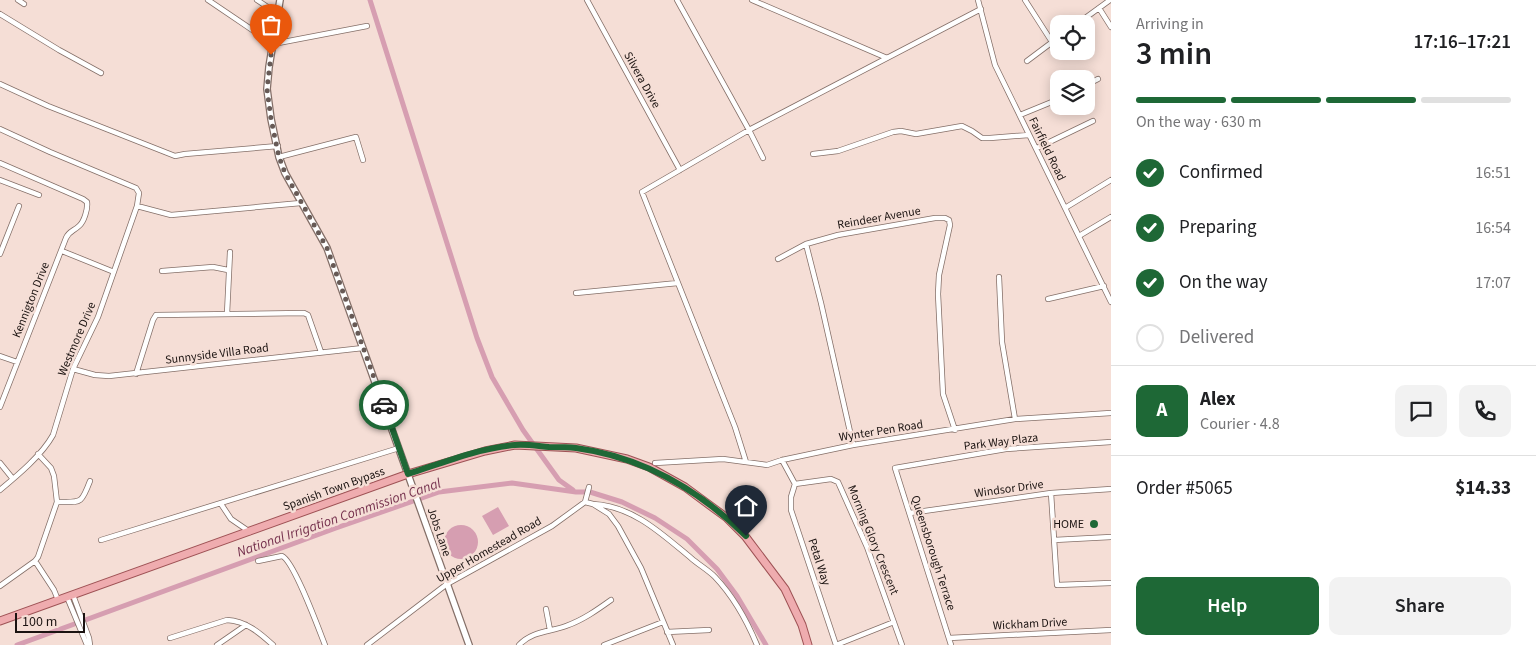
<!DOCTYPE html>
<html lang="en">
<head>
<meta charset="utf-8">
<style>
  :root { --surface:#fff; --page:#f2f2f2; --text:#202124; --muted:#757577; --line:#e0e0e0; --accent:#1e6836 }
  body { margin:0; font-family:"Source Sans 3",sans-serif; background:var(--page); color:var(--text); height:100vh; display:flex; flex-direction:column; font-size:19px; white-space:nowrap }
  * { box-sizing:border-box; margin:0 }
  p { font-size:16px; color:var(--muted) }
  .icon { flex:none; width:28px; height:28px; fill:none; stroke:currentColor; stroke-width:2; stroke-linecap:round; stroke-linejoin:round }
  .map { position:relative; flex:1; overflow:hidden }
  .side { display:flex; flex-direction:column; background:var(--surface); width:425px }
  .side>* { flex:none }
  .fabs { position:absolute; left:1050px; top:15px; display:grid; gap:10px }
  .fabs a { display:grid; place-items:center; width:45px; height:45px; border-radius:10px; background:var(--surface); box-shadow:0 2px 12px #0003; font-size:25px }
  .scale { position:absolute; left:15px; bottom:12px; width:70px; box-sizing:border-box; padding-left:5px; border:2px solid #1b1311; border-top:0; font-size:14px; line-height:18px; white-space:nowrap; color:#1b1311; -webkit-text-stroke:4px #f5ded6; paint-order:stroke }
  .pin { position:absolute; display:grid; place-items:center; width:42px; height:42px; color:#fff; margin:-51px -21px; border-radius:50% 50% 50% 0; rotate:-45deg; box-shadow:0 0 5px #0007 }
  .pin .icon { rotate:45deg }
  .courier { position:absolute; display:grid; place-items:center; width:50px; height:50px; margin:-25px; border:4px solid #1e6836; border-radius:50%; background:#fff; color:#222; box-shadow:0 1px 6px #0007 }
  .head em { font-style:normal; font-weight:600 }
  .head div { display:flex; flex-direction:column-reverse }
  .head { display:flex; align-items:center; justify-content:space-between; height:85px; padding:0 25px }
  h1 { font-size:32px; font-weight:600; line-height:38px }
  .bar { display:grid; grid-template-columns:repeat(4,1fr); gap:8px 5px; align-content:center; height:60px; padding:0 25px }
  .bar i { height:6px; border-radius:4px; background:var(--line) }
  .bar .current { background:var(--accent) }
  .bar p { grid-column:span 4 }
  .line { display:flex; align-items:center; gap:12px; padding:0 25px; border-top:1px solid var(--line) }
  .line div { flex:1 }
  .round { display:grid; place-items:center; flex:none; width:52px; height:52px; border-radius:10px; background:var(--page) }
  ol { padding:0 25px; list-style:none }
  li { display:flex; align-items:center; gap:15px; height:55px }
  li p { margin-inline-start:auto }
  li .icon { padding:5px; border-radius:50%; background:var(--accent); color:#fff; stroke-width:4 }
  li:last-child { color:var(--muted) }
  li i { width:28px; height:28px; border:2px solid var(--line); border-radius:50% }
  .cta { display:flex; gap:10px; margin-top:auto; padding:10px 25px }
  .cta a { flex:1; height:58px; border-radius:10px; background:var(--accent); color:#fff; font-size:20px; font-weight:600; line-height:58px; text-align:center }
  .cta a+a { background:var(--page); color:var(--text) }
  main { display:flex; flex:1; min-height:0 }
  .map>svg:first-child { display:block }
</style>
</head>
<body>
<main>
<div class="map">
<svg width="1111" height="645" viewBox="0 0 1111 645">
  <rect width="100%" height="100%" fill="#f5ded6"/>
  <path fill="#d69eb1" d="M498,507L509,526L493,535L482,516Z
    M444 542a17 17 0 1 1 34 0a17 17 0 1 1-34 0Z"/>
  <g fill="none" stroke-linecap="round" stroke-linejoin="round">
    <path stroke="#d69eb1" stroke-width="5" d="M370,0L477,338L492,377L523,430L559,480L573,490
      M17,645L336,528L439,492L512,483L576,492H590L622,502L655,518L687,539L717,569L737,596L766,645"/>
    <defs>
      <path id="minor" d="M18,0L24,4
        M208,0L273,44L367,26
        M257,0L278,14
        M587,0L680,170
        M677,0L749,130L763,158
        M752,0L887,58
        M978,0L995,65L1111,302
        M1025,0L1052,42
        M1099,8L1111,27
        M0,14L59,50L101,73
        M1077,24L1110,0
        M1027,61L1059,37
        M0,84L48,106L175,156L185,154L278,146
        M1086,85L1098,79
        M1020,115L1059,99
        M0,129L50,152L136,188L139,193L137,206L98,317L73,369L53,435C42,455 18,475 0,490
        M1037,148L1093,121
        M813,154L838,151L893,132L901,131L916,134L962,126L972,131L982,138H990L1029,135
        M279,157L356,137L363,160
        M0,163L83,199L87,202C88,209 84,222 79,226C74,231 69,231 66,238L0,407
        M0,180L39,195
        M137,206L171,215L301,203
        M1065,208L1111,180
        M1079,236L1111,217
        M62,251L114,272
        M0,254L19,206
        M778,259L806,244
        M162,271L213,267L228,270
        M999,277L1002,342L1015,419
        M576,293L678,283
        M1048,299L1104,286
        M227,314L230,252
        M0,356L17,362
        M73,369L95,375L109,376L363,348
        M136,374L153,320L156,315L304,313L308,315L321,352
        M853,445L821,303L806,244L838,235L935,218H945L949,220L950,225L939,275L938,294L943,394L955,430
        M782,460L795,484L831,479L838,482L867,547L902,645
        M746,462L735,427L642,192L749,130L981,9
        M0,463L13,479
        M655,463L723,459L767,465L782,460L853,445L1015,419L1111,413
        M795,484L791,497V510L836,645
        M1051,493L1057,585L1111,583
        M57,502C81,502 81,505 90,481
        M585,502L593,504L609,514L618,526L641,568L673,645
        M221,504L231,519L250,532
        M593,504C633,506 662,534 691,558C699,565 708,570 715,577C733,596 747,621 757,645
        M910,513L1051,493L1111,489
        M101,540L399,448
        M1054,540L1111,537
        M35,561L54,590L58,600
        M258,561L282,556C294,561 319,630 325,645
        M0,586L35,561L38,557L57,502L54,476L51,468L38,454
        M73,595L89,638L90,645
        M67,597L87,645
        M546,609L550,630
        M667,632L709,630
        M170,638L227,620C246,621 260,633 273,645
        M949,638L1111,630
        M217,645L246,625
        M367,645L447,584L552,526L585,502L589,487
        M519,645C532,631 550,632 566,626C583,620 597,610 611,600
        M604,645L663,622
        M836,645L894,622
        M951,645L895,468L1006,449L1111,442"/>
      <path id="tertiary" d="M280,0L269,67L267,89L271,119L279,157L285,173L327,248L469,645"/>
      <path id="primary" d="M0,621L408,474L485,451L515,445L576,448L627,459L649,467L685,487L727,518L745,536L785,589L802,625L808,645"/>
    </defs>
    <use href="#minor" stroke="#846f68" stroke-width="6"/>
    <use href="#tertiary" stroke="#846f68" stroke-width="8"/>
    <use href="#primary" stroke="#9e5255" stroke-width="9"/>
    <use href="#minor" stroke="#fff" stroke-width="4.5"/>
    <use href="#tertiary" stroke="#fff" stroke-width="5.5"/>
    <use href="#primary" stroke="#efacaf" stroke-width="7"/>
  </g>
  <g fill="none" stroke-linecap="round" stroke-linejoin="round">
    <path stroke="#675a56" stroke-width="5" stroke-dasharray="0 9" d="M271,55L267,89L271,119L279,157L285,173L327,248L384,405"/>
    <path stroke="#1e6836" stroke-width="6" d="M384,405L408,474C442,463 479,448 515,445C526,444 538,446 549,447C558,447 567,447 576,448C643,457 698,489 746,536"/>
  </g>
  <circle fill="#1e6836" stroke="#f5ded6" stroke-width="2" cx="1094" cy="524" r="5"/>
  <g text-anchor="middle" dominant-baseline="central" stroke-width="5" stroke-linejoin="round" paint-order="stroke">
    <g font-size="12" fill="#1b1311" stroke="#f5ded6">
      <text transform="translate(642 80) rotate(61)">Silvera Drive</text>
      <text transform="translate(1047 149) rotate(64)">Fairfield Road</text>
      <text transform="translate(879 218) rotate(-10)">Reindeer Avenue</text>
      <text transform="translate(31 300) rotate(-68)">Kennigton Drive</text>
      <text transform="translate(77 339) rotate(-67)">Westmore Drive</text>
      <text transform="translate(217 354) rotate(-7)">Sunnyside Villa Road</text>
      <text transform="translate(881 431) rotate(-9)">Wynter Pen Road</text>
      <text transform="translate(1001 442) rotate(-7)">Park Way Plaza</text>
      <text transform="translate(334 489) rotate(-20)">Spanish Town Bypass</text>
      <text transform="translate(1009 489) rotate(-8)">Windsor Drive</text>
      <text transform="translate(439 532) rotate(71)">Jobs Lane</text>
      <text transform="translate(873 540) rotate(68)">Morning Glory Crescent</text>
      <text transform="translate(489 550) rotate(-30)">Upper Homestead Road</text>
      <text transform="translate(933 553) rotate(72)">Queensborough Terrace</text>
      <text transform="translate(819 562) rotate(72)">Petal Way</text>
      <text transform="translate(1030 624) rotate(-3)">Wickham Drive</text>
    </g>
    <g font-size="12" fill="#1b1311" stroke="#f5ded6" text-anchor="end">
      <text x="1084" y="524">HOME</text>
    </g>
    <g font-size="14" font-style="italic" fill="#76324e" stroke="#f5ded6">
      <text transform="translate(339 518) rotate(-19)">National Irrigation Commission Canal</text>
    </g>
  </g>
</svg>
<div class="fabs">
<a><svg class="icon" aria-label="locate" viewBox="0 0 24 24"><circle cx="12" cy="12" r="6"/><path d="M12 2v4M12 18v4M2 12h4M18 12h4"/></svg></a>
<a><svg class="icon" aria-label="layers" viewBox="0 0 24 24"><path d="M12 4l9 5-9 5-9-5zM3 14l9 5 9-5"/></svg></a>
</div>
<div class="scale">100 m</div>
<div class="pin" style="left:271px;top:55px;background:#ea580c"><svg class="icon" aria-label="bag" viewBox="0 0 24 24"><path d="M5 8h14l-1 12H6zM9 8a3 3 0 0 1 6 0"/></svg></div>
<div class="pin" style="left:746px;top:536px;background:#1f2937"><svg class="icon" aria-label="home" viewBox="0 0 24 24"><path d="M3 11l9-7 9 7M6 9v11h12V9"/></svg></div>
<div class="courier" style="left:384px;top:405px"><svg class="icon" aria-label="car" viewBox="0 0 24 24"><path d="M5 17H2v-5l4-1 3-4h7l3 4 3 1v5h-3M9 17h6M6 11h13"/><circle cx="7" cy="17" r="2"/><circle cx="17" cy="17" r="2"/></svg></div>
</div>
<section class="side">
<div class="head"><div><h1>3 min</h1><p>Arriving in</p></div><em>17:16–17:21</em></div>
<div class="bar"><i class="current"></i><i class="current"></i><i class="current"></i><i></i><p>On the way · 630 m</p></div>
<ol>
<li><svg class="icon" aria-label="check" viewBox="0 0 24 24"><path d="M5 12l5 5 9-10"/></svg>Confirmed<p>16:51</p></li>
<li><svg class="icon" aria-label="check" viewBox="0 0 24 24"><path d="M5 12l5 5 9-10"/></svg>Preparing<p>16:54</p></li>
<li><svg class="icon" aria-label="check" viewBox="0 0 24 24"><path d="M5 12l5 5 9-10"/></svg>On the way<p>17:07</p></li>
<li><i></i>Delivered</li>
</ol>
<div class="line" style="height:90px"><b class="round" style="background:var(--accent);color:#fff">A</b><div><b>Alex</b><p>Courier · 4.8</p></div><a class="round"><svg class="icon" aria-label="chat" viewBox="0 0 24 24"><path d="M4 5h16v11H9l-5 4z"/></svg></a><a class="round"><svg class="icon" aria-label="phone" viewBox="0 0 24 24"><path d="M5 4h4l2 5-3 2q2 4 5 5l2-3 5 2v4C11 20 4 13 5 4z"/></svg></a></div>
<div class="line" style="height:65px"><div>Order #5065</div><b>$14.33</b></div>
<div class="cta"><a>Help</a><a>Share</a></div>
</section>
</main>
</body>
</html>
